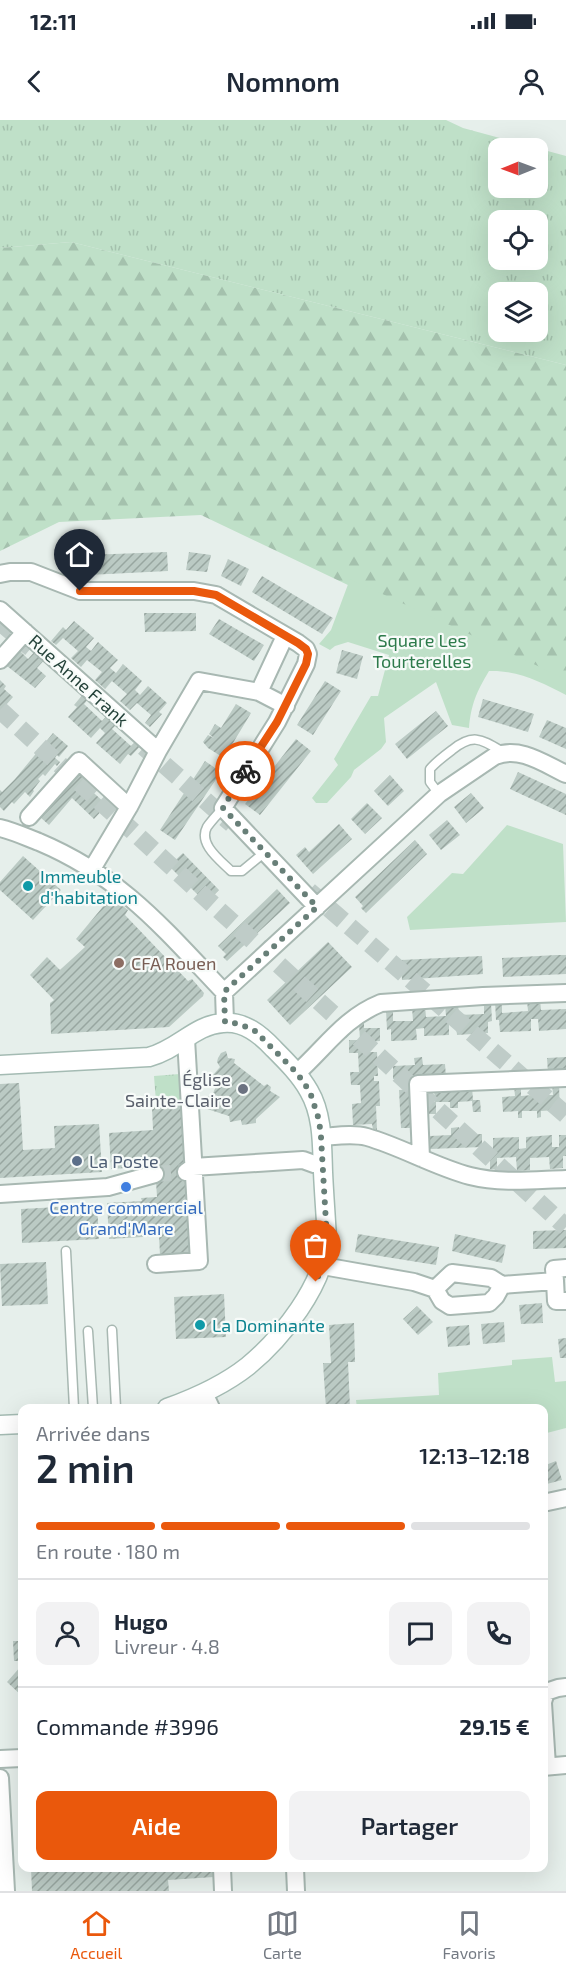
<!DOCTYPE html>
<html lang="fr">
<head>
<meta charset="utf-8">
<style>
  :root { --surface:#fff; --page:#f2f2f3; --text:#1f2937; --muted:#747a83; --line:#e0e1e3; --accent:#ea580c }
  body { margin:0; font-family:"Exo 2",sans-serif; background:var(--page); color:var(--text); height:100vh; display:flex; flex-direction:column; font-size:22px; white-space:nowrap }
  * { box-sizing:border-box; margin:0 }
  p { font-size:20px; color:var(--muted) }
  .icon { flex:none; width:33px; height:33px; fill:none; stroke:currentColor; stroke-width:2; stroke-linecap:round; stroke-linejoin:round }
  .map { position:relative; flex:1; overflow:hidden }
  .sheet { position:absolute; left:18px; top:1284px; width:530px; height:468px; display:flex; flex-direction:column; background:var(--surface); border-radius:12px; box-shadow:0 6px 24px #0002 }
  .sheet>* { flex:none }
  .needle { width:39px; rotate:269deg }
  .controls { position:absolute; left:488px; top:18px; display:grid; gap:12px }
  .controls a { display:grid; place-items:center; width:60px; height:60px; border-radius:12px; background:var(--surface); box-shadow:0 6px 24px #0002; font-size:30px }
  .pin { position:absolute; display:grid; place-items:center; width:51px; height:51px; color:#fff; margin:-62px -26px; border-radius:50% 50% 50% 0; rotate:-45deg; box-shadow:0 0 6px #0007 }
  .pin .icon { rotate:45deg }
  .courier { position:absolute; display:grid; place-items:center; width:60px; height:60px; margin:-30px; border:4px solid #ea580c; border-radius:50%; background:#fff; color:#222; box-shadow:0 2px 8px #0007 }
  .head em { font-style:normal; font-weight:600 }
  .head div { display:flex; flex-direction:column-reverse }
  .head { display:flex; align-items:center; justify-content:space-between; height:102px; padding:0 18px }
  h1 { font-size:39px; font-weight:600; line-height:45px }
  .bar { display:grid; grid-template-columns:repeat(4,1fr); gap:9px 6px; align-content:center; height:72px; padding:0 18px }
  .bar i { height:8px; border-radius:4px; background:var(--line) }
  .bar .selected { background:var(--accent) }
  .bar p { grid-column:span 4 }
  .line { display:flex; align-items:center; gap:15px; padding:0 18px; border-top:2px solid var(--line) }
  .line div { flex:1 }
  .round { display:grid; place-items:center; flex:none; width:63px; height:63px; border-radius:12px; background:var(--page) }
  .action { display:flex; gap:12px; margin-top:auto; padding:12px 18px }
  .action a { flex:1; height:69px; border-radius:12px; background:var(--accent); color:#fff; font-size:24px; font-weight:600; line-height:69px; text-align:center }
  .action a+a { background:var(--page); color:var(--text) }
  .status { display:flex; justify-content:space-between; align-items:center; height:42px; padding:0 30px; background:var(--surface); direction:ltr }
  .status svg { height:16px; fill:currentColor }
  header { display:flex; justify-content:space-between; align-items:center; height:78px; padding:0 18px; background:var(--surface); font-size:27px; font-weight:600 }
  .tabs { display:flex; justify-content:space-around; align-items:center; height:84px; border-top:2px solid var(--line); background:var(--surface); font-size:16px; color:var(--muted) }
  .tabs a { display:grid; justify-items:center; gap:3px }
  .tabs .selected { color:var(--accent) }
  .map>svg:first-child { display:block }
</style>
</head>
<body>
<div class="status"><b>12:11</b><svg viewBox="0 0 49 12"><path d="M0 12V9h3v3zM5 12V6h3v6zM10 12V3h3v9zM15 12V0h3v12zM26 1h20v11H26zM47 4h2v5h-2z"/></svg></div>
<header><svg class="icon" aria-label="back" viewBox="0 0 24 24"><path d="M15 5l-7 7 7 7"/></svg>Nomnom<svg class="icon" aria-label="person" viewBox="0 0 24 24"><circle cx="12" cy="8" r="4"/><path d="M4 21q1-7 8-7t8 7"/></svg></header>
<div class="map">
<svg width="566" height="1771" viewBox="0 0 566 1771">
  <defs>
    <pattern id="grass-tufts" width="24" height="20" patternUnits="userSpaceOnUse" patternTransform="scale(1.5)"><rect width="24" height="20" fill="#bfe0c8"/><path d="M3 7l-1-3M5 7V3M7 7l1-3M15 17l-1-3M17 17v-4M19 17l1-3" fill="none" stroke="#a4c1ad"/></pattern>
    <pattern id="forest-firs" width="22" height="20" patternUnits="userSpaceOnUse" patternTransform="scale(1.5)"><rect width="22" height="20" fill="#bfe0c8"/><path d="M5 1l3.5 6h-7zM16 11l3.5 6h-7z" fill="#a4c1ad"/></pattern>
    <pattern id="building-hatch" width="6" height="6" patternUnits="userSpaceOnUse" patternTransform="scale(1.5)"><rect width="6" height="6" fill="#bbcac4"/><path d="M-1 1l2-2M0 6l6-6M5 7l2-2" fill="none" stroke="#98a6a0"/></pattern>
  </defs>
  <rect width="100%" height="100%" fill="#e6efeb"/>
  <path fill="url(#grass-tufts)" fill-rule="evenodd" d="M0,0H446L463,8L566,36V245L71,122L0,128ZM498,28H537V68H498ZM498,100H537V140H498ZM498,172H537V212H498Z
    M180,954L182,980L156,982L154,956Z"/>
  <path fill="url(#forest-firs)" d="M71,122L566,245V569L201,395L59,402L0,431V128Z"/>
  <path fill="#bfe0c8" d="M350,459L566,559V575C541,562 518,550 489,551C477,571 471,584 469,608L452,605L436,562L384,598L386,622L381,629L354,650L351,657L327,683H316L312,678L338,645L334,639L371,576H378L389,535L348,522L335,526L330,530L319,524L331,510Z
    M507,705L563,724L566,802L410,810L407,797L452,753L463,754Z
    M552,1237L555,1262L566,1261V1308L543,1314V1288H357L356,1280L439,1275L438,1253L512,1245V1240Z"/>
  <path fill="url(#building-hatch)" d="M167,432L168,451L88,455L87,435Z
    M189,432L211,435L207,452L186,450Z
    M228,439L249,449L241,466L221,456Z
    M262,456L333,498L322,514L252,472Z
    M144,493H196V511L145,512Z
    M219,499L264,525L254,541L209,514Z
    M74,501L94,518L86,527L91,531L98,522L118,540L110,548L116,553L123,544L142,561L135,570L140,575L148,566L167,583L159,592L162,594L150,607L145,603L151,595L137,583L130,590L120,581L127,574L112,561L105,569L95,560L102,552L87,540L81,547L71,538L78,531L63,518L56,525L51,521L63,507L66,510Z
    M37,529L47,537L37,548L46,556L35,568L7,546L20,531L28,539Z
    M342,530L363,536L357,559L336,553Z
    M0,560L6,566L4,569L13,577L0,592Z
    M325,561L341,571L313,615L297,605Z
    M86,571L91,576L84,584L102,601L110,592L120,601L112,609L131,626L139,618L144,622L131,636L128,634L120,644L96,623L105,613L100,608L91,618L68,597L77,587L74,585Z
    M483,579L534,594L528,612L478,597Z
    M236,584L251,593L224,638L208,628L203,622L208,615L214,618L209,614L215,604L221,608Z
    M436,591L448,606L407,639L395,624Z
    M547,600L566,608V629L539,617Z
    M53,613L68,626L59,637L57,635L55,638L60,642L57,646L55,644L45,656L43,654L38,659L40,661L33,670L34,671L30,677L25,672L14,684L12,682L4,691L0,687V670L2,672L15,659Z
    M296,619L311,631L260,695L245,684Z
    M205,641L221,652L175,720L160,710Z
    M79,652L88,660L84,664L107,685L94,699L72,678L49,705L40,697Z
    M518,652L566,674V695L510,669Z
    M390,655L404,671L388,686L374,671Z
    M471,673L484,688L466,703L454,687Z
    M367,683L382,698L365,714L351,699Z
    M447,700L460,715L441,730L429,715Z
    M339,704L352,719L313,754L296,735L305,727L309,732Z
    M415,720L427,734L366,793L361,788L363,786L355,777Z
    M183,733L219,770L206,783L169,746Z
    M23,736L61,770L33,800L0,770V762Z
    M277,769L290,783L227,841L223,837L226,834L218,826Z
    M111,777L128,790L125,795L188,861L192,859L204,873L203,876L169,907L51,914L50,883L54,880L30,855L47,837L60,850L85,827L76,819Z
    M328,822L352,847L290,905L267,880Z
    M556,835H566V854L503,857L502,838Z
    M482,836L483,854L402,860L401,840Z
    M540,879L541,890L566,889V909L539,911L538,899H531V911L500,912L499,900H496L495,881H502V893L528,891L527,880Z
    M491,882L492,901L488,902V913L457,915L456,903L449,904V915L424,916V908L416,909L417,920L391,921V909L387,910L386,890H393V901H413L412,887L425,886L426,897L446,896L445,885L458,884L459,895L484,894V883Z
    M364,900V908H380V921L369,922V932H377L378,956H374V961H379L380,986H376L377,1010L373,1009L372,1004L353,1005L352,984L361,983L360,965H351L350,952H359L358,933H349V920H360L359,904Z
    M226,931L228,938L235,939L234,943L264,966L267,964L271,967L270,971L280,977L256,999V1003L242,1005L241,1000L230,1002L229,996L207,989L209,984L205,981L208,976H212L218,961L213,955L220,947L217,942L218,938L221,933Z
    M422,937L423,945L445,944L446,957L393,959V946L415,945L414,938Z
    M566,937V952L548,953L547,938Z
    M19,963L23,1030L55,1028L54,1006L99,1004L102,1052L0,1058V964Z
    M552,963H559L560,997H556V990L541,991V997L537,998V991H522V998H518V991L503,992L502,977L515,976L514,965H521V976L533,975V964H540V975H553Z
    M472,967L473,980H480L481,992H473L472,981L458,982V988H450V982H436V994H429L428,982H435L434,968Z
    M412,969L414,1008H401L399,970Z
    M181,985L190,1134L160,1135L159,1116L109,1119L107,1083L142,1081L141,1078L157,1077L155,1046L111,1049L109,1013L153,1010L152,987Z
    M459,1007L460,1015L482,1014V1027L430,1029V1016L451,1015V1008Z
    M552,1015V1027H559V1015H566V1036H563V1048L550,1049L549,1037L530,1038V1050L517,1051L516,1037L497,1038V1049H490V1031H493V1018L519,1017V1029L526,1028V1017Z
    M97,1085L99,1119L22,1123L21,1089Z
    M566,1110V1128L533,1129V1111Z
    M358,1114L439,1127L436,1145L355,1132Z
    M455,1114L506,1125L502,1143L452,1131Z
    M46,1142L48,1184L2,1186L0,1144Z
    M224,1174L226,1217L176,1219L174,1177Z
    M542,1183L543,1203L521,1204L519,1185Z
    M417,1186L433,1202L418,1215L403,1199Z
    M504,1202L505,1222L483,1224L481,1204Z
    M354,1203L355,1242H348L350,1288H326L323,1243H331L329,1205Z
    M469,1205L470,1225L448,1227L446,1207Z
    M566,1218V1238H560L558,1219Z
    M556,1341L562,1360L543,1365V1346Z
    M13,1521H22V1541H14Z
    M22,1545V1576L7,1562Z
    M31,1748H214V1757L168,1760L169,1771H32Z"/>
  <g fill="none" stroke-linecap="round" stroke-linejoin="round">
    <path stroke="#bfccc8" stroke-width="16" stroke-dasharray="16 8" stroke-linecap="butt" d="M155,1054L185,1052"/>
    <path stroke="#bfccc8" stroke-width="18" stroke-dasharray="18 9" stroke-linecap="butt" d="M0,502L31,528
      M0,590L566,1107
      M144,627L232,704
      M309,771L566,995"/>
    <defs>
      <path id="lane" d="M439,674L430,662V649C436,642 444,636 452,630C473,613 481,619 503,632
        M223,688C218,694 211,701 207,707C198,724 220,740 231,751H242L265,732
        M66,1131L74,1288
        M112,1210L116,1288
        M88,1211L93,1288"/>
      <path id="street" d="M0,454L10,452H31L80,471H194L216,475L298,523L306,529L308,534L306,544L277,602L223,688L317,787
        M0,490L158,631
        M0,540L25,512
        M259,572L285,516
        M29,697L79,641L129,687
        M0,708C13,711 26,717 39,722C122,757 164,809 224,872L225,902
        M92,749L129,687L158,631L199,561L259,572L286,586
        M224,872L439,674L495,636C520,626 543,643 566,654
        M297,953C326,927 344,898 381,883L483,876L566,873
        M322,1017C336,1016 353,1013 367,1017C402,1027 435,1047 470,1056C502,1064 534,1060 566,1059
        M421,1038L418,964L566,958
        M186,1052L193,1047L303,1040L314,1044
        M0,1074L108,1067L155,1054
        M156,1144L199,1141L186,919
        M323,1146L414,1162L435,1169L442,1181L450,1186L489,1183L496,1176L502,1165
        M555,1161L556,1181H566
        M435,1169L452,1153L491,1158L502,1165L555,1161L554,1149L566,1148
        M204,1273L211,1288
        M543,1383L566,1378
        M543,1582L546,1572L558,1568L566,1567
        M543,1583L547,1646
        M0,1639L22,1638
        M543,1647L566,1645
        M0,1658L6,1771
        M222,1748L223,1771
        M295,1748L296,1771"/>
      <path id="secondary" d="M0,945L149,937C179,929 194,905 223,903C244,901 260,914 274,929C287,942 300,955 309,971C323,995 322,1025 323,1052C324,1075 326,1098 327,1120C324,1165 282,1218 248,1246C224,1265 195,1278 167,1288
        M0,1305L22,1304"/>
    </defs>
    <use href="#lane" stroke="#a8b8b2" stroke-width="11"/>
    <use href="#street" stroke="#a8b8b2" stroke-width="20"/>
    <use href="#secondary" stroke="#a4bbb3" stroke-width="21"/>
    <use href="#lane" stroke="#fff" stroke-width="8"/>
    <use href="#street" stroke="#fff" stroke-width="16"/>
    <use href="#secondary" stroke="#fff" stroke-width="18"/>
  </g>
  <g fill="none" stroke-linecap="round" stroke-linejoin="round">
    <path stroke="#687f78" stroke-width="6" stroke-dasharray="0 10.8" d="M245,651L223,688L317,787L224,872L225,902L240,904L255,911L297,953L310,972L319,1000L321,1017L327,1120L326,1135L316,1162"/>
    <path stroke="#ea580c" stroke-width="8" d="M80,471H194L216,475L298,523L306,529L308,534L306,544L277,602L245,651"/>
  </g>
  <g fill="#0f9aa8" stroke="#f7fbf9" stroke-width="2">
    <circle cx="28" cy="766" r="6"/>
    <circle cx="200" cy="1205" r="6"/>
  </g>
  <circle fill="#8d6e63" stroke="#f7fbf9" stroke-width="2" cx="119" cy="843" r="6"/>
  <circle fill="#6b7280" stroke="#f7fbf9" stroke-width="2" cx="243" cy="969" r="6"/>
  <circle fill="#5c6f8a" stroke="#f7fbf9" stroke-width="2" cx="77" cy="1041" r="6"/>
  <circle fill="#3f7fe0" stroke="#f7fbf9" stroke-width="2" cx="126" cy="1067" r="6"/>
  <g text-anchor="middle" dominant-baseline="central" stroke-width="4.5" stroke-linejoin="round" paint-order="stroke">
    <g font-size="18" fill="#2d7a4b" stroke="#f7fbf9">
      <text x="422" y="520">Square Les<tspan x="422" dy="21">Tourterelles</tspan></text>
    </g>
    <g font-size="18" fill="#24423a" stroke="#f7fbf9">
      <text transform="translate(79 560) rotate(42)">Rue Anne Frank</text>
    </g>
    <g font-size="18" fill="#0d838f" stroke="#f7fbf9" text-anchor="start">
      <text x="40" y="756">Immeuble<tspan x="40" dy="21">d'habitation</tspan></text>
      <text x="212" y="1205">La Dominante</text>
    </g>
    <g font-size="18" fill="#785e54" stroke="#f7fbf9" text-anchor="start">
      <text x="131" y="843">CFA Rouen</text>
    </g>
    <g font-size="18" fill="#5b616d" stroke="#f7fbf9" text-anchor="end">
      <text x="231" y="959">Église<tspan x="231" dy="21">Sainte-Claire</tspan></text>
    </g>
    <g font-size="18" fill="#4e5e75" stroke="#f7fbf9" text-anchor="start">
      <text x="89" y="1041">La Poste</text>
    </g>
    <g font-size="18" fill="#366cbe" stroke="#f7fbf9">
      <text x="126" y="1087">Centre commercial<tspan x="126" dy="21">Grand'Mare</tspan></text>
    </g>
  </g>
</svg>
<div class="controls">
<a><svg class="needle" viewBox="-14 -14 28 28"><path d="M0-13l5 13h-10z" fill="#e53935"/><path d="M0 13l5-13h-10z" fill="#747a83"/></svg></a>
<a><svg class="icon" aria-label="locate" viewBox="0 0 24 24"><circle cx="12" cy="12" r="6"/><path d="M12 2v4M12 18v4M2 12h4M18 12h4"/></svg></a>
<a><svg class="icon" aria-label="layers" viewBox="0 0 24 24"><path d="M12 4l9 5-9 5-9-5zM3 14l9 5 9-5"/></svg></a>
</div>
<div class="pin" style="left:316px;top:1162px;background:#ea580c"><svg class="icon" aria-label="bag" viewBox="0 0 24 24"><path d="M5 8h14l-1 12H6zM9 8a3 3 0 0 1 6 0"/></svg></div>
<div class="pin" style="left:80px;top:471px;background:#1f2937"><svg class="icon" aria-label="home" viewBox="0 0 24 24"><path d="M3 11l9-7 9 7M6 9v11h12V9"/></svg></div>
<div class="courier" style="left:245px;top:651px"><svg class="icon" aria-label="bike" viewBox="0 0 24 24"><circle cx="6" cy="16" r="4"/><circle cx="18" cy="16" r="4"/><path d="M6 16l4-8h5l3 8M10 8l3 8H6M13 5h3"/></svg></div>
<section class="sheet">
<div class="head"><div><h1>2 min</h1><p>Arrivée dans</p></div><em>12:13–12:18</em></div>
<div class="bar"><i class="selected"></i><i class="selected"></i><i class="selected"></i><i></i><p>En route · 180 m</p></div>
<div class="line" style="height:108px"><a class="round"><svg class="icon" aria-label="person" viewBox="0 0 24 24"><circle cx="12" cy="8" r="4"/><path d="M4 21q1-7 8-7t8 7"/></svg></a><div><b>Hugo</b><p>Livreur · 4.8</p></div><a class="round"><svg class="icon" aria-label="chat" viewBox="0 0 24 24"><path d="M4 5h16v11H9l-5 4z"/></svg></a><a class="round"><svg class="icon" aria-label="phone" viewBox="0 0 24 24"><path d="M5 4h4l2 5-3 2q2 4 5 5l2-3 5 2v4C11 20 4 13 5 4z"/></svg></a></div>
<div class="line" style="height:78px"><div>Commande #3996</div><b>29.15 €</b></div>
<div class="action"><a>Aide</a><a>Partager</a></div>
</section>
</div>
<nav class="tabs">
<a class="selected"><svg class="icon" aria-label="home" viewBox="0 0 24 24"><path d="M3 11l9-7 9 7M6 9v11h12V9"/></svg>Accueil</a>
<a><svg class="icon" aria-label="map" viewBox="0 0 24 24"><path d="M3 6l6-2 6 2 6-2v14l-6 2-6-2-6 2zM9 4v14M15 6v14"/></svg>Carte</a>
<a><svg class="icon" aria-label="saved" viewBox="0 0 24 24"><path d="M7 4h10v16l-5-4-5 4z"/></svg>Favoris</a>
</nav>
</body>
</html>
